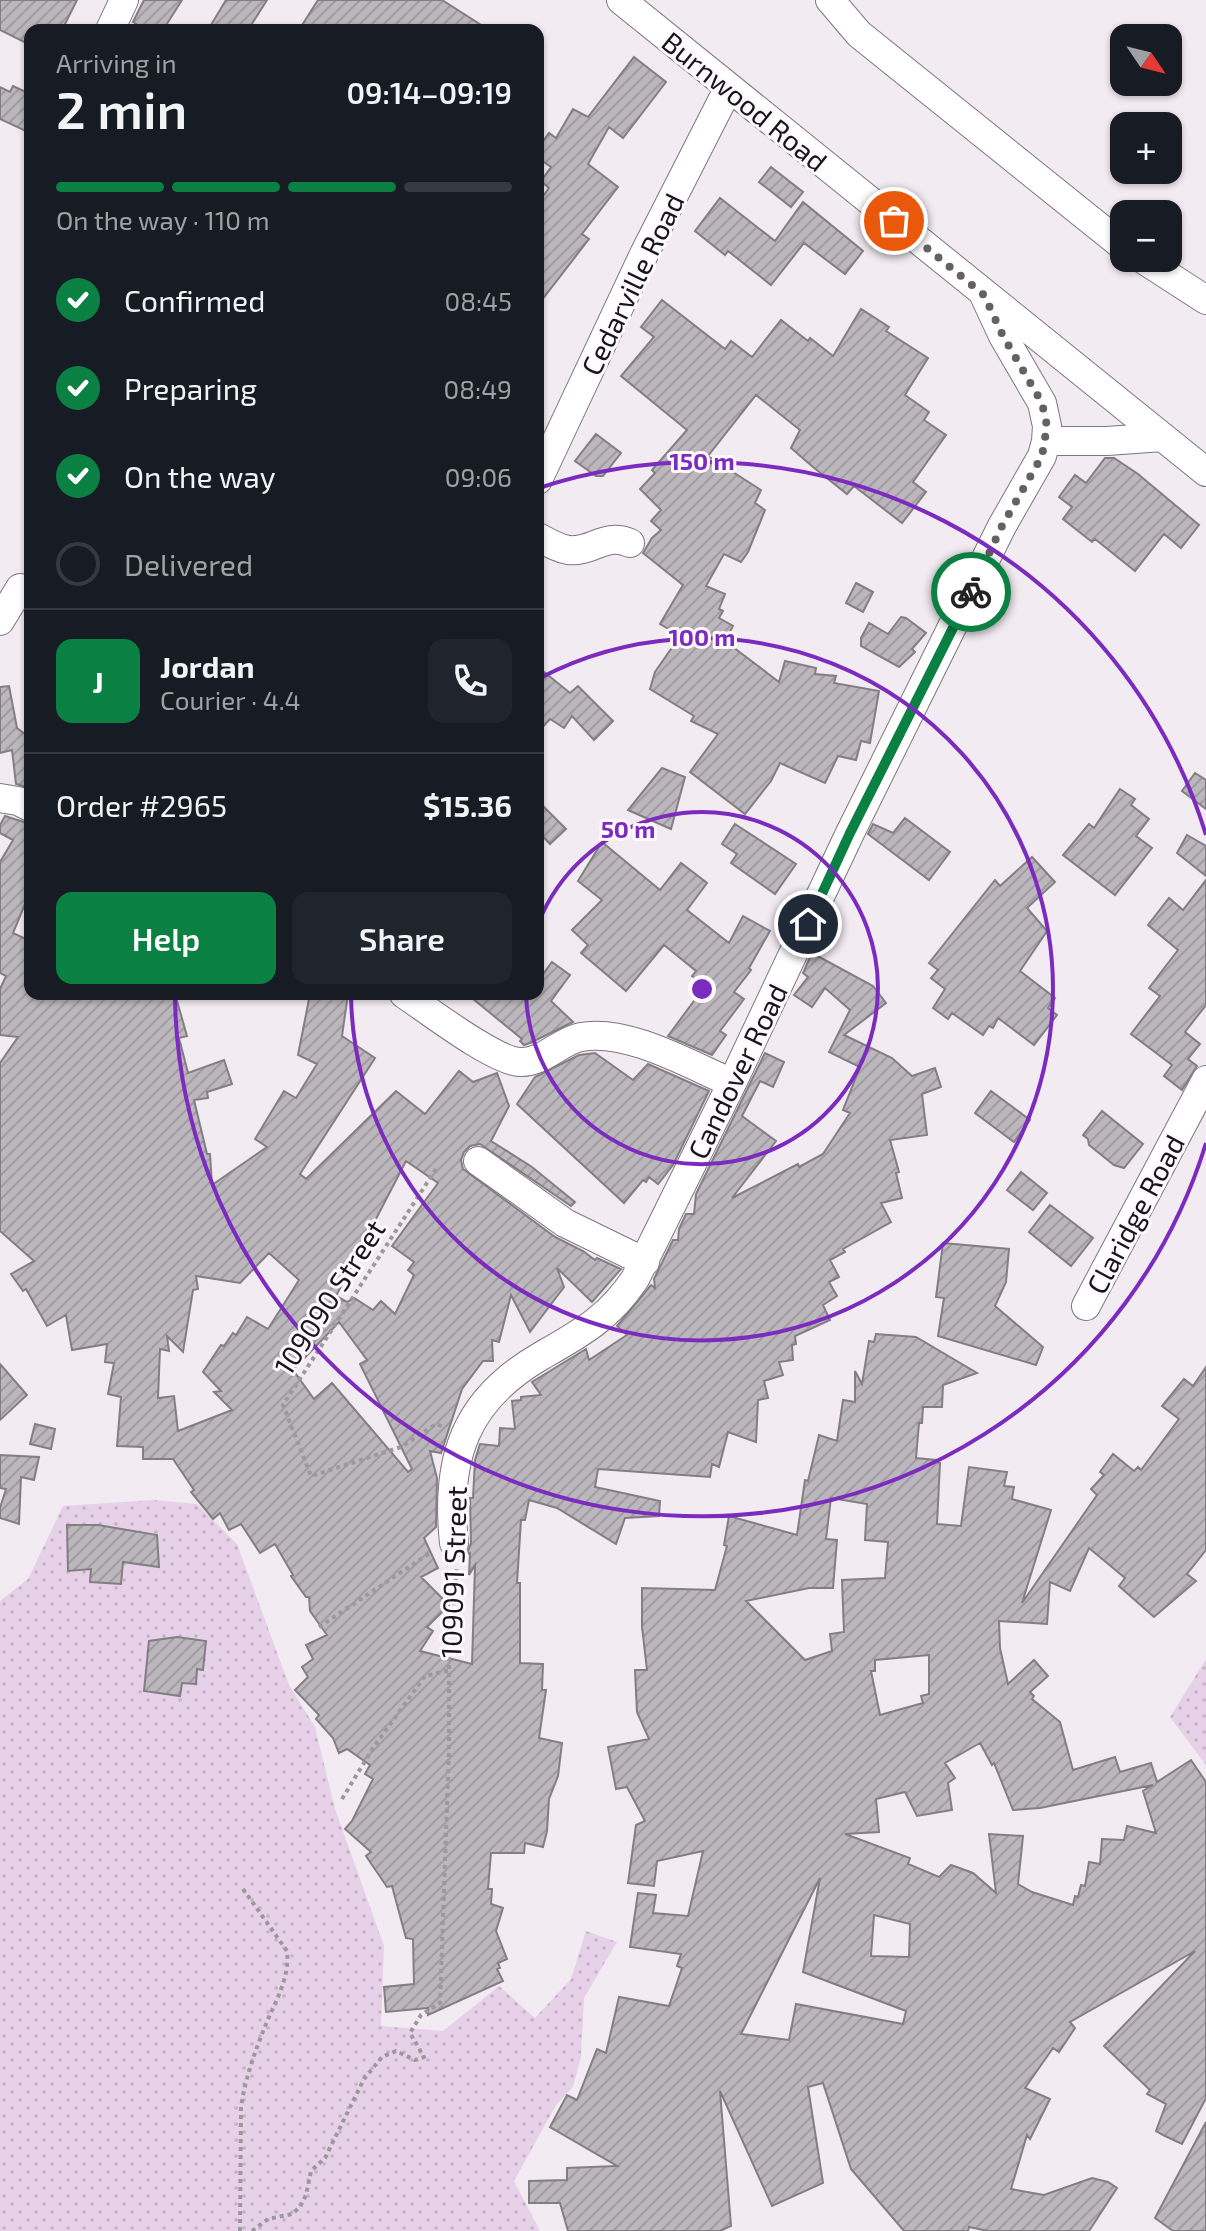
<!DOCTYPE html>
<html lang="en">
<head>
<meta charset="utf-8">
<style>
  :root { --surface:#171b24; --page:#20242c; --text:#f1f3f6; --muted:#9ea1a6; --line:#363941; --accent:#0b8043 }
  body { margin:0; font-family:"Exo 2",sans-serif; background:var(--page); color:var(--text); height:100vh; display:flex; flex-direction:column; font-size:30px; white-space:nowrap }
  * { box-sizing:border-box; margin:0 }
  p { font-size:26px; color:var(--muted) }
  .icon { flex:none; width:44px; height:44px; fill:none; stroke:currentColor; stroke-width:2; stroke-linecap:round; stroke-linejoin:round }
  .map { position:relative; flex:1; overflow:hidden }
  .side { position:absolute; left:24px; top:24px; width:520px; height:976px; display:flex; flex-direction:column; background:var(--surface); border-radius:16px; box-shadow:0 2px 6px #0004 }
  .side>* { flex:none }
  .needle { width:52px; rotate:125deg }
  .buttons { position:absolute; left:1110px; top:24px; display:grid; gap:16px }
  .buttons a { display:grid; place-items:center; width:72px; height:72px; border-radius:16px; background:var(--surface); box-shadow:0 2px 6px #0004; font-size:40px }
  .pin { position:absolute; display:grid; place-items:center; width:68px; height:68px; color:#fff; margin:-34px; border:4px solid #fff; border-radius:50%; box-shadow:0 2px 8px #0007 }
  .courier { position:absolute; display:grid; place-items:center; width:80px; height:80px; margin:-40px; border:6px solid #0b8043; border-radius:50%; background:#fff; color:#222; box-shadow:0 2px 10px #0007 }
  .summary em { font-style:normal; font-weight:600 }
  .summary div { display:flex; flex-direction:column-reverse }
  .summary { display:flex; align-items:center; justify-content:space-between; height:136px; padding:0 32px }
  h1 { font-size:52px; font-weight:600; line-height:60px }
  .bar { display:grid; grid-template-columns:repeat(4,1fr); gap:12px 8px; align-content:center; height:96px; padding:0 32px }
  .bar i { height:10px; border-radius:6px; background:var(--line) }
  .bar .selected { background:var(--accent) }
  .bar p { grid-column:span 4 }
  .line { display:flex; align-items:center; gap:20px; padding:0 32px; border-top:2px solid var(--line) }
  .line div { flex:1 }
  .round { display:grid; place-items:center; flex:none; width:84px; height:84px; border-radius:16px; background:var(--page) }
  ol { padding:0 32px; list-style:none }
  li { display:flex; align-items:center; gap:24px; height:88px }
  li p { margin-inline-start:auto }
  li .icon { padding:8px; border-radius:50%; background:var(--accent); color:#fff; stroke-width:4 }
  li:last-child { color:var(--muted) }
  li i { width:44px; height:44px; border:4px solid var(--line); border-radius:50% }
  .primary-button { display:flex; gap:16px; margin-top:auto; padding:16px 32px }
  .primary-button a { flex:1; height:92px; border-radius:16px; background:var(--accent); color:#fff; font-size:32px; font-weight:600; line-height:92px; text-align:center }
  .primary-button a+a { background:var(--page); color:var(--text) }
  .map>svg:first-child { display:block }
</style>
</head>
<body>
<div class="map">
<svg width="1206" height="2231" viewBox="0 0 1206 2231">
  <defs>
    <pattern id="grass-dots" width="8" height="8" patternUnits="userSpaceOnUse" patternTransform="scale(2)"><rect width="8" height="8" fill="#e6d1e9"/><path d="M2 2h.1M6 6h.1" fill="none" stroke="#c5b3c7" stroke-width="1.8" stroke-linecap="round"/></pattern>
    <pattern id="building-hatch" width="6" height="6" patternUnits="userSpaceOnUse" patternTransform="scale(2)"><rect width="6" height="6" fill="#bcb6bd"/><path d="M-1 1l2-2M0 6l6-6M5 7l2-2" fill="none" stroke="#a19ca2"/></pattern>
  </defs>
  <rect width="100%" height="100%" fill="#f2ebf2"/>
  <path fill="url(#grass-dots)" d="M153,1500L197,1504L237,1544L289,1685L315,1727L335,1809L384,1946L381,2026L443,2031L499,1986L535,2018L571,1979L586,1931L617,1942L584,1998L581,2057L573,2087L556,2105L514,2181L540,2231H0V1601L28,1579L63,1506Z
    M1206,1659V1765L1170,1717Z"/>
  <path fill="url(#building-hatch)" stroke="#837e84" stroke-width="2" fill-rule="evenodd" d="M0,0H77L62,30H30V45L0,30Z
    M144,0H182L163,30H146L133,22Z
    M226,0H267L248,30H208Z
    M318,0H442L489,30H299Z
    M634,57L666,82L623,138L609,127L588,164L618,187L582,234L589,239L538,305V203L549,188L541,181L551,167L538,158V148L549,133L556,138L573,109L588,117Z
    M13,86L30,94V133L0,119V87L10,92Z
    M771,167L803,192L791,207L759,182Z
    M720,198L775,241L803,202L863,251L845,274L804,243L771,285L728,251L725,255L695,231Z
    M662,300L725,349L731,341L752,357L781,320L808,341L810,338L833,356L861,309L889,327L886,331L928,358L905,395L929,412L924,420L946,435L913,482L926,492L902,523L854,486L847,494L813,467L791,448L800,430L756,395L708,456L761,490L755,503L765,510L748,552L741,562L724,554L706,586L725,594L719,609L723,611L719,618L733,626L725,641L779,682L785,661L816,668L815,674L836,676L834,683L879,691L870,743L861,741L856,760L838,756L825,783L780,763L771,781L745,814L690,772L718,734L691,721L694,716L650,689L655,672L680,636L660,624L683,585L643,553L652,538L661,530L651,521L661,510L640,489L655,473L652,470L687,430L621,376L654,337L641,327Z
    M596,434L621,453L603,476H596L575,461Z
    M1105,458H1114L1138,474L1199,525L1181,548L1164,534L1135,571L1095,539L1092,542L1063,519L1072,507L1059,497L1075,475L1086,483Z
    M856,583L873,592L863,612L846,603Z
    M901,617L906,618L926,633L912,649L915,652L899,667L861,646V638L869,623L888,634Z
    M538,667L570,693L578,686L613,721L594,740L572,716L564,728L550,719L538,732Z
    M9,686L17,728L30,738V788L16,784L12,750L0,753V687Z
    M662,768L685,777L671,829L628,810Z
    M1195,773L1206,780V809L1182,791Z
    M1120,789L1135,799L1131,805L1149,819L1136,836L1152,848L1115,895L1063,855L1089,824L1094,828Z
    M538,801L566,829L550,844L538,831Z
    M5,816L30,824V892L13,933L30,941V994H175L187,1036L179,1038L188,1073L224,1060L232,1084L207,1092L208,1098L194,1100L207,1154H210L212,1185L267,1147L255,1139L284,1091L296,1098L317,1064L298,1055L310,994H348L342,1036L375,1058L300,1174L306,1179L396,1091L425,1114L459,1071L473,1082L497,1073L509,1106L491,1141L532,1167L575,1202L571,1206L480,1144L470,1146L464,1152L461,1160L463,1169L555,1237L583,1251L595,1260L597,1258L621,1269L592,1302L557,1268L564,1287L530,1332L511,1295L499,1342L492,1340L493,1361H483L462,1389L441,1453L430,1451L437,1478L436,1527L424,1538L438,1568L421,1577L449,1605L427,1627L433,1631L420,1651L472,1664L475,1565L469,1575L470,1553L467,1554L471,1543L470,1498H473L475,1460L480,1444L499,1446L500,1428L515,1429L512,1401L521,1400V1397L541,1395L532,1382L586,1349L589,1360L627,1335L617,1326L651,1285L655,1288L654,1279L673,1240H678L679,1229L686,1214H694L696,1194L765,1053L784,1062L773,1087L760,1081L742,1116L776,1141L732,1198L798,1164L799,1167L823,1154L850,1113L843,1110L860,1067L829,1052L850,1010L825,988L812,1007L794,995L808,977L803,973L812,953L873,986L886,1003L844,1035L892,1058L912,1076L935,1068L941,1087L922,1094L927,1135L890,1140L899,1172L896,1173L902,1198L881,1203L891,1222L843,1249L845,1252L830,1260L839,1277L829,1282L837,1296L823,1305L830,1320L795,1336L796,1344L792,1345L793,1360L779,1362L783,1375L764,1381L768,1398L758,1400L756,1442L728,1432L719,1467L712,1464L710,1477L598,1469L595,1487L660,1501L659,1516L625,1518L616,1544L557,1508L529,1500L525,1520H521L517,1583H520V1663L543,1664L542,1690H546L539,1738L562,1743L558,1776L549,1799L547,1831L543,1847L525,1843L524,1853H491L488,1889H492L491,1904L503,1908L496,1931L507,1959L498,1963L500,1968L497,1969L503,1981L428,2015V2008L386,2012L384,1987L414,1984L413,1939L406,1938L392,1886L387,1887L366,1856L371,1852L345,1829L352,1821L373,1779L365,1774L370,1765L347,1749L339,1753L333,1738L316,1719L319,1715L295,1690L308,1677L302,1667L313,1659L306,1645L327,1635L310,1611L309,1597H306L291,1576L293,1575L275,1544L260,1553L241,1524L229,1530L220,1513L213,1519L191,1492L194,1490L173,1459H143V1447L117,1446L121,1397L108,1394L114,1363L105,1362L107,1344L72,1350L66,1315L47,1326L26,1289L23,1291L11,1274L34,1261L0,1231V1063L18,1037L0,1035V989L6,976L0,973V862L13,840L0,833V825ZM406,1161L438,1183L392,1246L414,1262L408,1270L414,1275L395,1314L381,1301L373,1310L354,1298L347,1302L336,1296ZM269,1253L299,1280L268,1329L247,1317L236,1335L233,1333L224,1346L221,1345L203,1372L221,1391L214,1392L232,1410L178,1431L174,1396L158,1398L160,1349L169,1351L167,1336L183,1352L193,1290L198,1289L196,1276L240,1283ZM339,1322L367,1360L360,1364L412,1469L408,1472L332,1383L314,1399L293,1370Z
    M905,818L950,852L929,880L868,834L873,824L893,833Z
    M735,824L796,864L775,894L731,863L737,854L722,844Z
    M1187,835L1206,846V876L1177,853Z
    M602,842L660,890L681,863L707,883L687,910L729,943L743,916L770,931L749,968L751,970L734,992L744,999L720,1031L726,1035L712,1055L668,1036L705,986L692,976L696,971L664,945L626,991L581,953L588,945L572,930L602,900L578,881Z
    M1032,857L1055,882L1027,908L1047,931L1020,971L1055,998L1048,1008L1057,1015L1034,1045L998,1018L993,1028L989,1026L983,1035L952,1013L948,1019L933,1008L945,989L931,978L938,970L929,963L995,880L1000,886Z
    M1206,880V1005L1185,1032L1200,1044L1188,1059L1197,1066L1182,1090L1164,1076L1172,1065L1131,1034L1160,996L1149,988L1178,950L1148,925L1169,898L1183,910Z
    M552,962L570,975L551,1001L573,1022L530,1043L524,1045L520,1041L522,1039L467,994H538V981Z
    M595,1053L633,1080L648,1064L709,1091L673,1165L658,1184L649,1177L646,1182L643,1180L624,1203L517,1104L535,1077L579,1055Z
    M991,1091L1030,1120L1014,1142L975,1113Z
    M1102,1111L1143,1144L1124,1168L1114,1165L1089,1145L1088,1139L1083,1135Z
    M1021,1172L1047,1193L1033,1210L1007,1190Z
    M1050,1205L1093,1238L1071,1266L1029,1232Z
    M943,1243L1009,1249L1006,1282L995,1306L1043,1347L1036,1365L938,1336L944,1298L936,1297Z
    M876,1334L916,1337L977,1373L943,1385L942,1407H923L922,1423H919L916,1458L936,1460V1462L940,1463L937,1524L961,1526L969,1467L1007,1472L1004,1486L1014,1487L1012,1499L1051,1510L1022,1603L1097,1495L1091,1489L1104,1475L1100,1472L1113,1454L1134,1471L1138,1467L1141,1470L1179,1419L1162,1406L1184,1379L1193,1386L1206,1367V1550L1187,1574L1196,1581L1154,1617L1119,1586L1125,1578L1089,1548L1070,1591L1050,1582L1047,1624L999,1621L1000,1648L1008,1684L1034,1660L1048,1676L1030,1692L1034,1696L1032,1699L1060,1722L1073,1770L1115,1757L1120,1772L1151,1763L1157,1782L1191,1760L1206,1782V2098L1182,2144L1165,2136L1156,2131L1166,2104L1147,2094L1150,2090L1104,2046L1195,1951L1070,2022L1075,2028L1059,2052L1053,2048L1025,2088L1050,2099L1030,2139L1027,2135L1011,2189L1044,2195L1092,2178L1108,2182L1117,2188L1089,2231H988L969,2227L968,2231H904L851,2169L823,2083L808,2087L823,2183L772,2206L720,2091L731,2226L720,2231H568L560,2203H529V2181L567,2180V2168L617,2166L550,2127L567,2095L577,2100L597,2049L606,2053L619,1997L669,2006L682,1968L677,1966L681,1954L630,1947L638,1893L656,1895L653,1913L688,1916L703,1851L657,1861L654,1886L628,1883L636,1825L645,1821L627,1787L616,1789L608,1747L649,1739L637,1712L635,1670H647L642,1627V1588L715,1590L727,1546L724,1545L729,1516L797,1535L805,1480L808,1481L819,1435L837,1441L843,1400L855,1402V1371L862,1384L869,1341L874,1342ZM831,1498L867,1504L865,1540L888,1542L885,1578L842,1580L844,1632L830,1634L832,1651L805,1660L746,1601L809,1588H833L837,1540L826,1539ZM929,1655V1694L921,1696L923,1703L880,1715L871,1671H875V1660ZM980,1743L992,1765L994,1763L1013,1810L1040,1808L1153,1785L1143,1791L1156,1833L1127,1826L1124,1840L1102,1839L1100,1864L1089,1862L1085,1886L1081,1885L1078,1897L1075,1896L1073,1905L1032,1892L1018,1884L1023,1836L989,1834L996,1893L973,1873L951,1865L939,1877L908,1864L910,1858L845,1834L879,1832L876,1799L905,1792L917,1816L952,1810L948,1783L955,1778L945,1763ZM820,1878L803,1972L906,2011L903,2024L796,2004L789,2040L741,2034ZM874,1915L910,1924L909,1957L871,1956Z
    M0,1364L27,1395L0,1420Z
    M35,1424L55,1429L51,1449L30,1444Z
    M0,1455L39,1457L34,1480L21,1477L19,1524L0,1518V1508L6,1489L0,1488Z
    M67,1525H98L157,1535L159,1567L123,1562L121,1584L90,1582L91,1569L68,1571Z
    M177,1637L206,1641L203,1670L197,1669L196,1684L182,1683L180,1696L144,1691L149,1641Z
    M1206,2122V2231H1173L1155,2218Z"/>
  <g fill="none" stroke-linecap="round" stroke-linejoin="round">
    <defs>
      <path id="minor" d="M621,0L1206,472
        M830,0L859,34L1124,247
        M110,30L124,0
        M1141,258L1206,300
        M1046,441H1107L1163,437
        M538,480L645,252L728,89
        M538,537C547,542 557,548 568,550C592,553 604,532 630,543
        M0,621L20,588
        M0,798L18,801L30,807
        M404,994C428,1010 494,1061 520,1062C543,1063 560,1041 581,1037C627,1028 690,1065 732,1083
        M478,1161L565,1223L645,1262
        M1086,1306L1206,1080
        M454,1543C445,1458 465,1400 541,1356C581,1333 609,1318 635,1279L734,1079L850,833L1002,526L1042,456L1046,441L1047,426L1042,403L1003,336L984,295"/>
    </defs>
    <use href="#minor" stroke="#7d777d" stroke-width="30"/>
    <path stroke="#9d989d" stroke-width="4" stroke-dasharray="4 4" stroke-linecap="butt" d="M436,1169L283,1405L311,1476L401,1447L436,1424L444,1427
      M319,1627L430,1553
      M342,1799L373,1748L425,1676L450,1670
      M240,2231L241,2107C245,2080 254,2054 264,2029C274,2003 290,1980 287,1951L241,1886
      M252,2231L268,2219L292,2214L300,2207L306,2195L311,2171L325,2158L364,2079L382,2057L396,2051L415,2060L424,2057L410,2033L421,2015L440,2003L449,1748V1658L457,1566"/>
    <use href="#minor" stroke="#fff" stroke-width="28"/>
  </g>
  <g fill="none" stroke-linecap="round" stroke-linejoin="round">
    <path stroke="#646064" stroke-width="8" stroke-dasharray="0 14.4" d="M894,221L984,295L1003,336L1042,403L1047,426L1042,456L1002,526L971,592"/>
    <path stroke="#0b8043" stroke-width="10" d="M808,924L850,833L971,592"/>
  </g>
  <g fill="none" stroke="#7b2cbf" stroke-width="4">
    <path d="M538 924A176 176 0 1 1 526 995"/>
    <path d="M540 678A351 351 0 1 1 351 995"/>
    <path d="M1206 1143A527 527 0 0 1 175 998M539 488A527 527 0 0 1 1206 835"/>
  </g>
  <g text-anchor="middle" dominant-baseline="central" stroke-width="6" stroke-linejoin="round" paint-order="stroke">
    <g font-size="28" fill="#171518" stroke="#fef9ff">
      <text transform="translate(745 101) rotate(39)">Burnwood Road</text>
      <text transform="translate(632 284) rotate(-64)">Cedarville Road</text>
      <text transform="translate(737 1071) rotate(-64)">Candover Road</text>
      <text transform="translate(1135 1214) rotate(-62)">Claridge Road</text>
      <text transform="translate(329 1297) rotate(-57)">109090 Street</text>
      <text transform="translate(453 1572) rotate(-88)">109091 Street</text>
    </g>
  </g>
  <circle cx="702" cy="989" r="12" fill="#7b2cbf" stroke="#fef9ff" stroke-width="4"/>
  <g font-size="24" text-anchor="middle" font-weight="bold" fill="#7b2cbf" stroke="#fef9ff" stroke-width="6" stroke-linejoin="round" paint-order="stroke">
    <text x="702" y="470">150 m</text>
    <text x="702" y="646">100 m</text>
    <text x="628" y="838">50 m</text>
  </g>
</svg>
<div class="buttons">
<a><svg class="needle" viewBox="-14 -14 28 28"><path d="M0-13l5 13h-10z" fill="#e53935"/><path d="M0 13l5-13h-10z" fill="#9ea1a6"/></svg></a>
<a>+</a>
<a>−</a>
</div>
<div class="pin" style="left:894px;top:221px;background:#ea580c"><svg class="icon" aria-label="bag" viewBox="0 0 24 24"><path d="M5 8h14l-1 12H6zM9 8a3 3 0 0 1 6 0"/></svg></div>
<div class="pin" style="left:808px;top:924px;background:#1f2937"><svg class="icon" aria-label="home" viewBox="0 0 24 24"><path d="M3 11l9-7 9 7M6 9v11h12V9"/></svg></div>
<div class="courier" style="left:971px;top:592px"><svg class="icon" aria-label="bike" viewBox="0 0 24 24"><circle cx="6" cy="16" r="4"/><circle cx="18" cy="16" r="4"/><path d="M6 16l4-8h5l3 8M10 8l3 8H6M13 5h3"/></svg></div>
<section class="side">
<div class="summary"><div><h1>2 min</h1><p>Arriving in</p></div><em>09:14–09:19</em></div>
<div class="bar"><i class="selected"></i><i class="selected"></i><i class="selected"></i><i></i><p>On the way · 110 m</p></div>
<ol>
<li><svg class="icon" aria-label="check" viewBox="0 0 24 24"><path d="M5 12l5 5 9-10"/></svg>Confirmed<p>08:45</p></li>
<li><svg class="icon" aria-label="check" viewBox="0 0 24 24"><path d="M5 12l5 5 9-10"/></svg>Preparing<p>08:49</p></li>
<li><svg class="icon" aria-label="check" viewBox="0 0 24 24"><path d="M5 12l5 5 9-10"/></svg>On the way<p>09:06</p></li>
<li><i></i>Delivered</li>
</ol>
<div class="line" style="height:144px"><b class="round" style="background:var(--accent);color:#fff">J</b><div><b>Jordan</b><p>Courier · 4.4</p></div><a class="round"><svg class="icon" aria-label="phone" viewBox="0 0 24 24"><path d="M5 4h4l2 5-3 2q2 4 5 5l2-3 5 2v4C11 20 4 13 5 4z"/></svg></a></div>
<div class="line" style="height:104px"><div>Order #2965</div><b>$15.36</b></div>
<div class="primary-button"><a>Help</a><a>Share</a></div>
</section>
</div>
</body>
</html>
